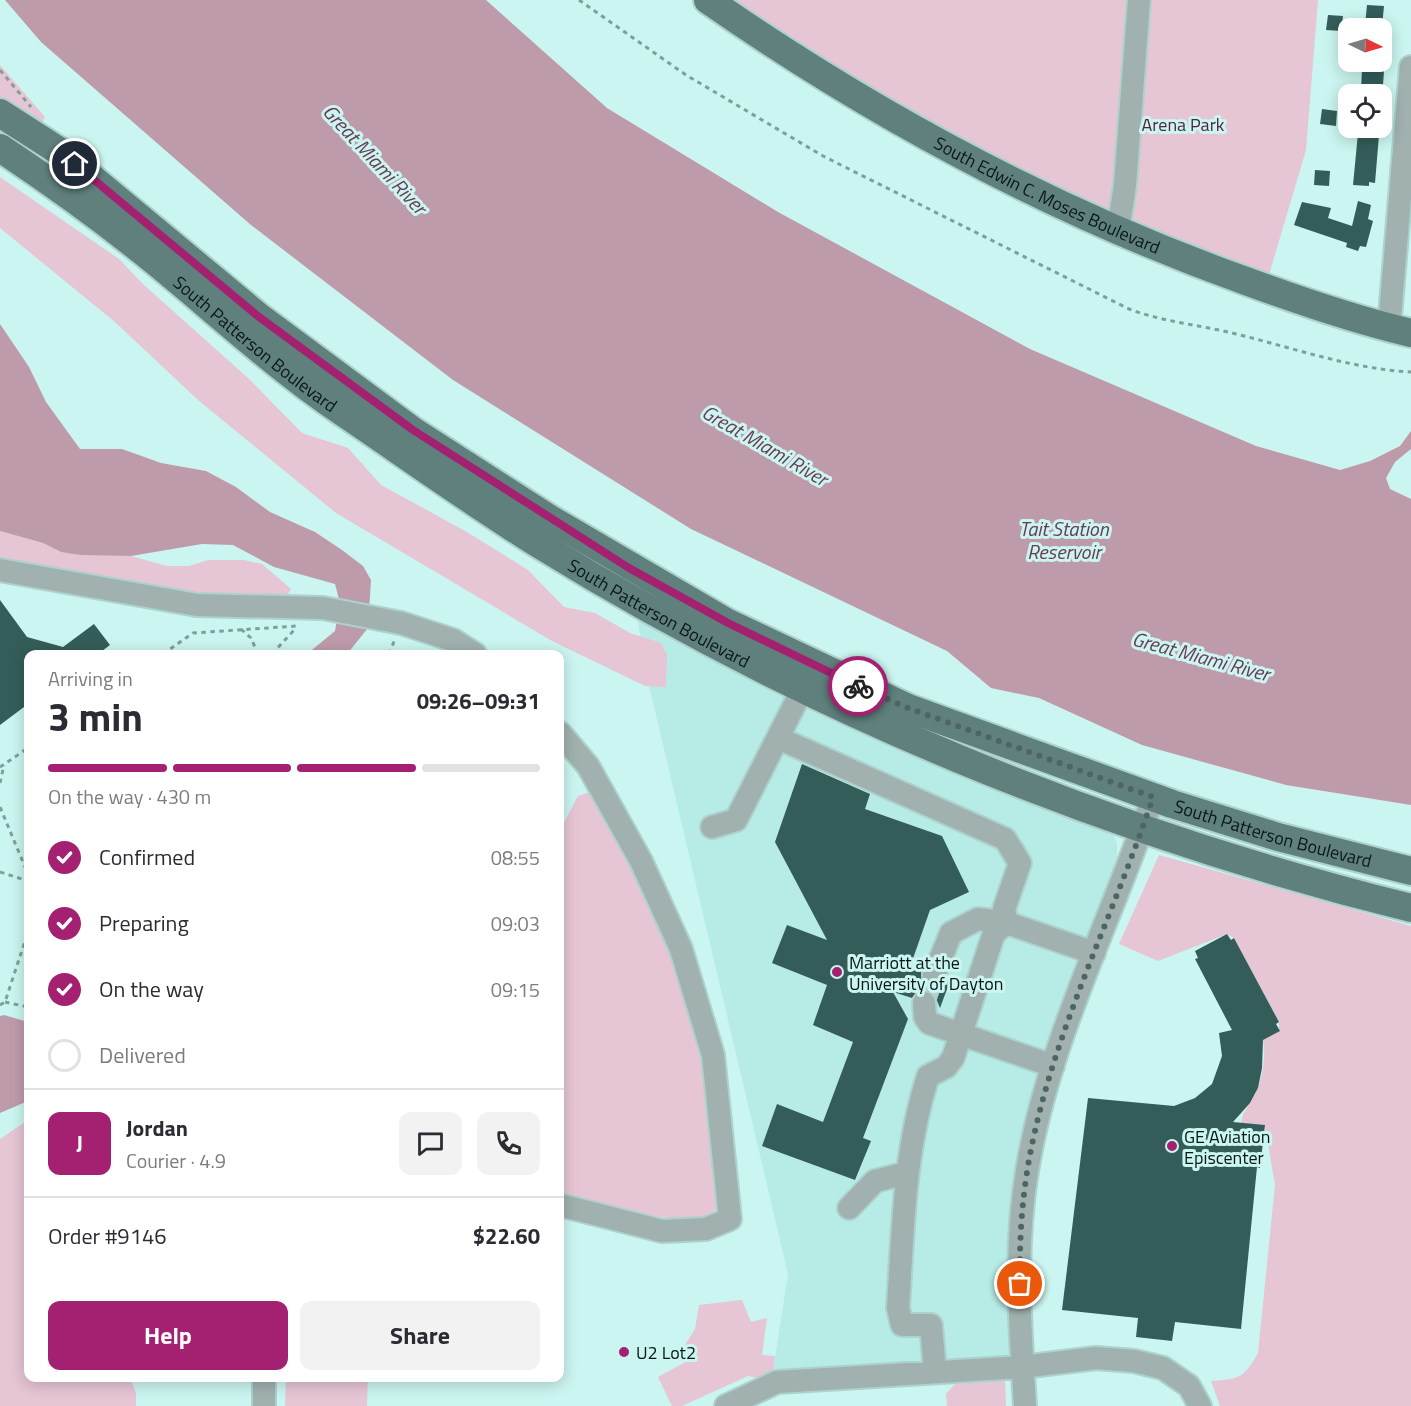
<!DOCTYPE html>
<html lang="en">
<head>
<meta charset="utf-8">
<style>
  :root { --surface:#fff; --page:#f2f2f3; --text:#2b2b33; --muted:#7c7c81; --line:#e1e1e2; --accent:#a32170 }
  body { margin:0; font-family:"Titillium Web",sans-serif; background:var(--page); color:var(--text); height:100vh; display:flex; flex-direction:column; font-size:22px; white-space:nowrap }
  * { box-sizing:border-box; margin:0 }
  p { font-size:20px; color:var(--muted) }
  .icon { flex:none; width:33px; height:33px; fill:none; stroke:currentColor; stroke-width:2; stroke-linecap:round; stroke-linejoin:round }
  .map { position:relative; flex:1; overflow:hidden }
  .details { position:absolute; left:24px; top:650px; width:540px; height:732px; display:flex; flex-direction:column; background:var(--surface); border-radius:12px; box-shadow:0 3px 15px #0003 }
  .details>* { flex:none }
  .needle { width:39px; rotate:95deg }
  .fabs { position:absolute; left:1338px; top:18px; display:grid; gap:12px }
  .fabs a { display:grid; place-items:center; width:54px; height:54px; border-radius:12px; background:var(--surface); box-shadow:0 3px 15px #0003; font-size:30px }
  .pin { position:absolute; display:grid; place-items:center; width:51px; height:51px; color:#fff; margin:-26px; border:3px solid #fff; border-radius:50%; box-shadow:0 2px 6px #0007 }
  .courier { position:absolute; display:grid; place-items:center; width:60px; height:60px; margin:-30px; border:4px solid #a32170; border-radius:50%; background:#fff; color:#222; box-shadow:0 2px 8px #0007 }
  .head em { font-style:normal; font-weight:700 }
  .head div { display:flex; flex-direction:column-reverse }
  .head { display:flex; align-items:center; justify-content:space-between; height:102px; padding:0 24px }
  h1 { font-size:39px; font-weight:700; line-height:45px }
  .bar { display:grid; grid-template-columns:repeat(4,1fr); gap:9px 6px; align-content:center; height:72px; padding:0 24px }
  .bar i { height:8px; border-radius:4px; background:var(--line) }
  .bar .current { background:var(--accent) }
  .bar p { grid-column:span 4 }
  .line { display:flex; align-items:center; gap:15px; padding:0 24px; border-top:2px solid var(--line) }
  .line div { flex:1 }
  .round { display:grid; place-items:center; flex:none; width:63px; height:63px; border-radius:12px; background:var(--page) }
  ol { padding:0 24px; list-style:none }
  li { display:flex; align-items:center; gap:18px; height:66px }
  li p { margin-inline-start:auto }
  li .icon { padding:6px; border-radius:50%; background:var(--accent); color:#fff; stroke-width:4 }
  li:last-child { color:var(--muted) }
  li i { width:33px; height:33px; border:3px solid var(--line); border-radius:50% }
  .cta { display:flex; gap:12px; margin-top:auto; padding:12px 24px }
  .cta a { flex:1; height:69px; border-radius:12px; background:var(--accent); color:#fff; font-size:24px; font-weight:700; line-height:69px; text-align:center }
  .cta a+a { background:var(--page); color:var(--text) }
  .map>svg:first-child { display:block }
</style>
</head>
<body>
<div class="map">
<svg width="1411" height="1406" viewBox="0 0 1411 1406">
  <rect width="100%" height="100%" fill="#cbf5f0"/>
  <path fill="#b7ebe5" d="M636,606L1105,826L1113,835L1117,844V857L1034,1089L1019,1153L1012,1356L773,1371L788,1274L644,664Z"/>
  <path fill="#e6c5d4" d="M708,0H1318L1306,150L1265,288L1118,231Z
    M0,65L45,117L37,130L0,107Z
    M0,177L119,259L144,285L248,378L302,433L348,448L381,485L467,532L528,570L564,607L595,613L630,633L661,643L667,655L666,687L645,686L552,641L336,513L198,400L115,322L0,228Z
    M0,531L43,543L61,552L131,556L167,566H189L208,560H244L262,564L291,589L285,599L178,596L0,560Z
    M590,792L602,799L673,950L705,1061L723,1194C719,1203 716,1216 704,1218C670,1226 596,1201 560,1193V830L578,796Z
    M1159,855L1411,926V1406H1220L1211,1381C1240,1379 1244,1378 1258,1353L1275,1185L1265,1126L1241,1123C1243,1109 1253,1102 1258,1088C1263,1074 1266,1055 1263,1040L1279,1031V1022L1234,938L1227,934L1158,961L1119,944Z
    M28,1120V1377H130L136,1393V1406H0V1139Z
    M742,1300L751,1322L767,1318L762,1355L775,1356L773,1371L758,1378L748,1376L682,1406H672L658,1377L691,1359L685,1345L695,1329L699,1305Z
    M286,1377H368L367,1406H285Z
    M1005,1380L1006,1406H947L946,1394L955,1384Z"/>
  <path fill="#be9bab" d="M5,0H486L607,108L778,212L1030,349L1256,446L1340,470L1370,461L1400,446L1411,431V449L1395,462L1386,478L1390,489L1411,499V805L1286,785L1142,745L1039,698L991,688L947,651L691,529L453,380L251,225L41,42Z
    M0,324L29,367L46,402L80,449H122L161,463L206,471L236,487L270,512L315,532L342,550L363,566L371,580L368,628L347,654H307L335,631L340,603L335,584L274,567L233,545L202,544L131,556L81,555L61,552L43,543L0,531Z
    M4,1015L28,1022V1101L0,1113V1016Z"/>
  <path fill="#345d59" d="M1367,5L1384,6L1382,27L1365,25Z
    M1328,15L1343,16L1341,31L1326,30Z
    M1362,69L1384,71L1383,85H1378L1377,91L1361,90Z
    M1322,109L1337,111L1336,126L1320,124Z
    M1358,133L1379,135L1375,183L1369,182V186L1353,185Z
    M1315,170L1330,171L1329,186L1314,185Z
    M1358,201L1371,205L1368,219L1373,221L1366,247L1360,246L1358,251L1346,247L1347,243L1294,225L1302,202L1331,208L1328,218L1352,226Z
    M0,600L27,637L63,647L94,624L110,645L98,654H28V704L0,725Z
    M802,764L870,794L865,809L942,836L969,892L930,910L910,967L921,970L923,983L930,988H936L947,980L950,981L940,1008L935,996L929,991L917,992L912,998L893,992L908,1019L863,1138L871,1141L855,1180L762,1146L777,1104L823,1122L853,1042L813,1025L827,985L772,963L787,925L827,940L775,842Z
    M1227,934L1231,940L1234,938L1279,1022L1276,1024L1280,1031L1263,1040L1262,1068L1258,1088L1250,1103L1233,1122L1265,1125L1260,1168L1257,1167L1241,1329L1175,1322L1172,1341L1136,1337L1138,1318L1062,1310L1088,1098L1174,1106L1195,1098L1212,1084L1222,1056L1219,1033L1232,1030L1195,959L1198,958L1195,951Z"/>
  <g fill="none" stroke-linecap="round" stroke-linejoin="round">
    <path stroke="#aed4cf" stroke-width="22" stroke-dasharray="22 11" stroke-linecap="butt" d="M924,1003L934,975"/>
    <defs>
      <path id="minor" d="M1118,231L1125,185L1139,0
        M1389,328L1411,67
        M0,570L197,605L323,608L401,623L453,640L475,654
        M560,733L588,766L641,861L681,949L713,1055L730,1219L706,1229L662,1231L560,1205
        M778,738L1005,839L1020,863L1004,909L1007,923L1094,953
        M712,827L736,820L803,688L819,687
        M934,975L951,933L978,919L1007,923
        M924,1003L925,1017L929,1023L1053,1066
        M849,1208L875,1181L907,1173
        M935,1372L931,1325H902L898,1308C903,1229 904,1151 928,1076L946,1067L953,1058L994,933L1007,923
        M264,1377V1406
        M726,1406L777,1382L1022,1367L1096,1358L1134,1361L1163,1368L1189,1386L1200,1406
        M1025,1406C1020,1328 1014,1248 1027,1171C1048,1041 1111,921 1153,797"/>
      <g id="major">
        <path id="s1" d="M708,0C874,115 1056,213 1246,281C1300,301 1355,320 1411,333"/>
        <path id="s2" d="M0,113L59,151L259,317L413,431L550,519L728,623L908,708L1172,804L1278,837L1411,871"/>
        <path id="s3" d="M0,148C54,184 107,222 157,263C218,313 276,367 341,411C406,455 470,501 537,543C805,709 1105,832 1411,908"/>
      </g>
    </defs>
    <use href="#minor" stroke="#acd2cd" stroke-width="26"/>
    <use href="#major" stroke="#acd2cd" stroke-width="32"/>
    <path stroke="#7f9f9b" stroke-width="3" stroke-dasharray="4.5 4.5" stroke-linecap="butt" d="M579,0L686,75L823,156L1129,309C1163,322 1201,325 1236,334C1294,348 1352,369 1411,372
      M0,70L31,107
      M241,629L251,638L258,654
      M163,654L193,633L297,626
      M272,654L296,628
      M389,654L395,639
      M0,767L28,748
      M0,783L4,765
      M0,807L28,874
      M0,872L28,881
      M5,1002L28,1007
      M0,1005L5,1002L28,932"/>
    <use href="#minor" stroke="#a0b1af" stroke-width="22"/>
    <use href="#major" stroke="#60807d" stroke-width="28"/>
  </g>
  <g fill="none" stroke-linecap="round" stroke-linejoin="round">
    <path stroke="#4d6563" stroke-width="6" stroke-dasharray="0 10.8" d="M858,686L908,708L1153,797C1116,909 1061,1016 1035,1131C1023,1182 1019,1232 1020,1284"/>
    <path stroke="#a32170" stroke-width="8" d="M75,164L259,317L413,430L629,568L728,623L858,686"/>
  </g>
  <g fill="#a32170" stroke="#cbf5f0" stroke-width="2">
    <circle cx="837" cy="972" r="6"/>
    <circle cx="1172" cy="1146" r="6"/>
    <circle cx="624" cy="1352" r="6"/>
  </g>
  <g text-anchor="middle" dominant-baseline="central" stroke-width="6" stroke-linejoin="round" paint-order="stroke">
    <g font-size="18" fill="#51233c" stroke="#cbf5f0">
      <text x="1183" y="124">Arena Park</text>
    </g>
    <g font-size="18" fill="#091817" stroke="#cbf5f0">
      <text stroke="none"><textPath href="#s1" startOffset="392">South Edwin C. Moses Boulevard</textPath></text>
      <text stroke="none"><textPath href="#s3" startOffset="322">South Patterson Boulevard</textPath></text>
      <text stroke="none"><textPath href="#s3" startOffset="808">South Patterson Boulevard</textPath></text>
      <text stroke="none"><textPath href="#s2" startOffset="1476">South Patterson Boulevard</textPath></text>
    </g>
    <g font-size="18" fill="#091817" stroke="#cbf5f0" text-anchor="start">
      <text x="849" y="962">Marriott at the<tspan x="849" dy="21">University of Dayton</tspan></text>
      <text x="1184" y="1136">GE Aviation<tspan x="1184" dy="21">Episcenter</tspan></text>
      <text x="636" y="1352">U2 Lot2</text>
    </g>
    <g font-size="20" font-style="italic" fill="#6b3a53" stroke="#cbf5f0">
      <text transform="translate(375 159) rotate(47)">Great Miami River</text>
      <text transform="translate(765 445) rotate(30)">Great Miami River</text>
      <text x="1064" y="528">Tait Station<tspan x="1064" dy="23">Reservoir</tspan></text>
      <text transform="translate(1201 656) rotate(15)">Great Miami River</text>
    </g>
  </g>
</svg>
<div class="fabs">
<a><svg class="needle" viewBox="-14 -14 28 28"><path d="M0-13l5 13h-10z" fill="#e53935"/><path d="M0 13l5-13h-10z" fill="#7c7c81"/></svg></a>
<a><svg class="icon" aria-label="locate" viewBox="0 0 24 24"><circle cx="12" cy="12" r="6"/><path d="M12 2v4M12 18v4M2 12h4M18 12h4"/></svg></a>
</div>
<div class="pin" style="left:1020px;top:1284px;background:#ea580c"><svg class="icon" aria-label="bag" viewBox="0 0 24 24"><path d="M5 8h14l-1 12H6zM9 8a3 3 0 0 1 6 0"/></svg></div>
<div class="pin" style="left:75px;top:164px;background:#1f2937"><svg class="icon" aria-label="home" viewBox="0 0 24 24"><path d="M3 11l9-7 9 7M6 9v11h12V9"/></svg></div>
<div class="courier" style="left:858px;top:686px"><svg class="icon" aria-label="bike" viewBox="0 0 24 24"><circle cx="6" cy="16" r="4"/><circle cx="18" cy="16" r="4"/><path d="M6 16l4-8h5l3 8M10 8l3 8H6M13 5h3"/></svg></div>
<section class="details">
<div class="head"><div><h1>3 min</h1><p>Arriving in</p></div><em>09:26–09:31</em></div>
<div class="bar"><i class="current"></i><i class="current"></i><i class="current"></i><i></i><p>On the way · 430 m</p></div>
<ol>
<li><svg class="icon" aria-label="check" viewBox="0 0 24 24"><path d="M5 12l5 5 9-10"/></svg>Confirmed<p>08:55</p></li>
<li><svg class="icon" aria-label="check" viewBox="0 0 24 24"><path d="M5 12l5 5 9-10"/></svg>Preparing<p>09:03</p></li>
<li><svg class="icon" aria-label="check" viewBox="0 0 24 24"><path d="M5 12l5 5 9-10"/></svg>On the way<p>09:15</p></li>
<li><i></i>Delivered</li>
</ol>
<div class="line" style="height:108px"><b class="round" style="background:var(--accent);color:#fff">J</b><div><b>Jordan</b><p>Courier · 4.9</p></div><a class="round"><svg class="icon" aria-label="chat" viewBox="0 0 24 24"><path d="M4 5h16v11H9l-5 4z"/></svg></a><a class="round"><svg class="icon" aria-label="phone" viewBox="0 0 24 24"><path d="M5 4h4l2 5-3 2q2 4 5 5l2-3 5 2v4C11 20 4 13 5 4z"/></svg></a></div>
<div class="line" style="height:78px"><div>Order #9146</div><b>$22.60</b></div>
<div class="cta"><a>Help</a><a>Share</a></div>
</section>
</div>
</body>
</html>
